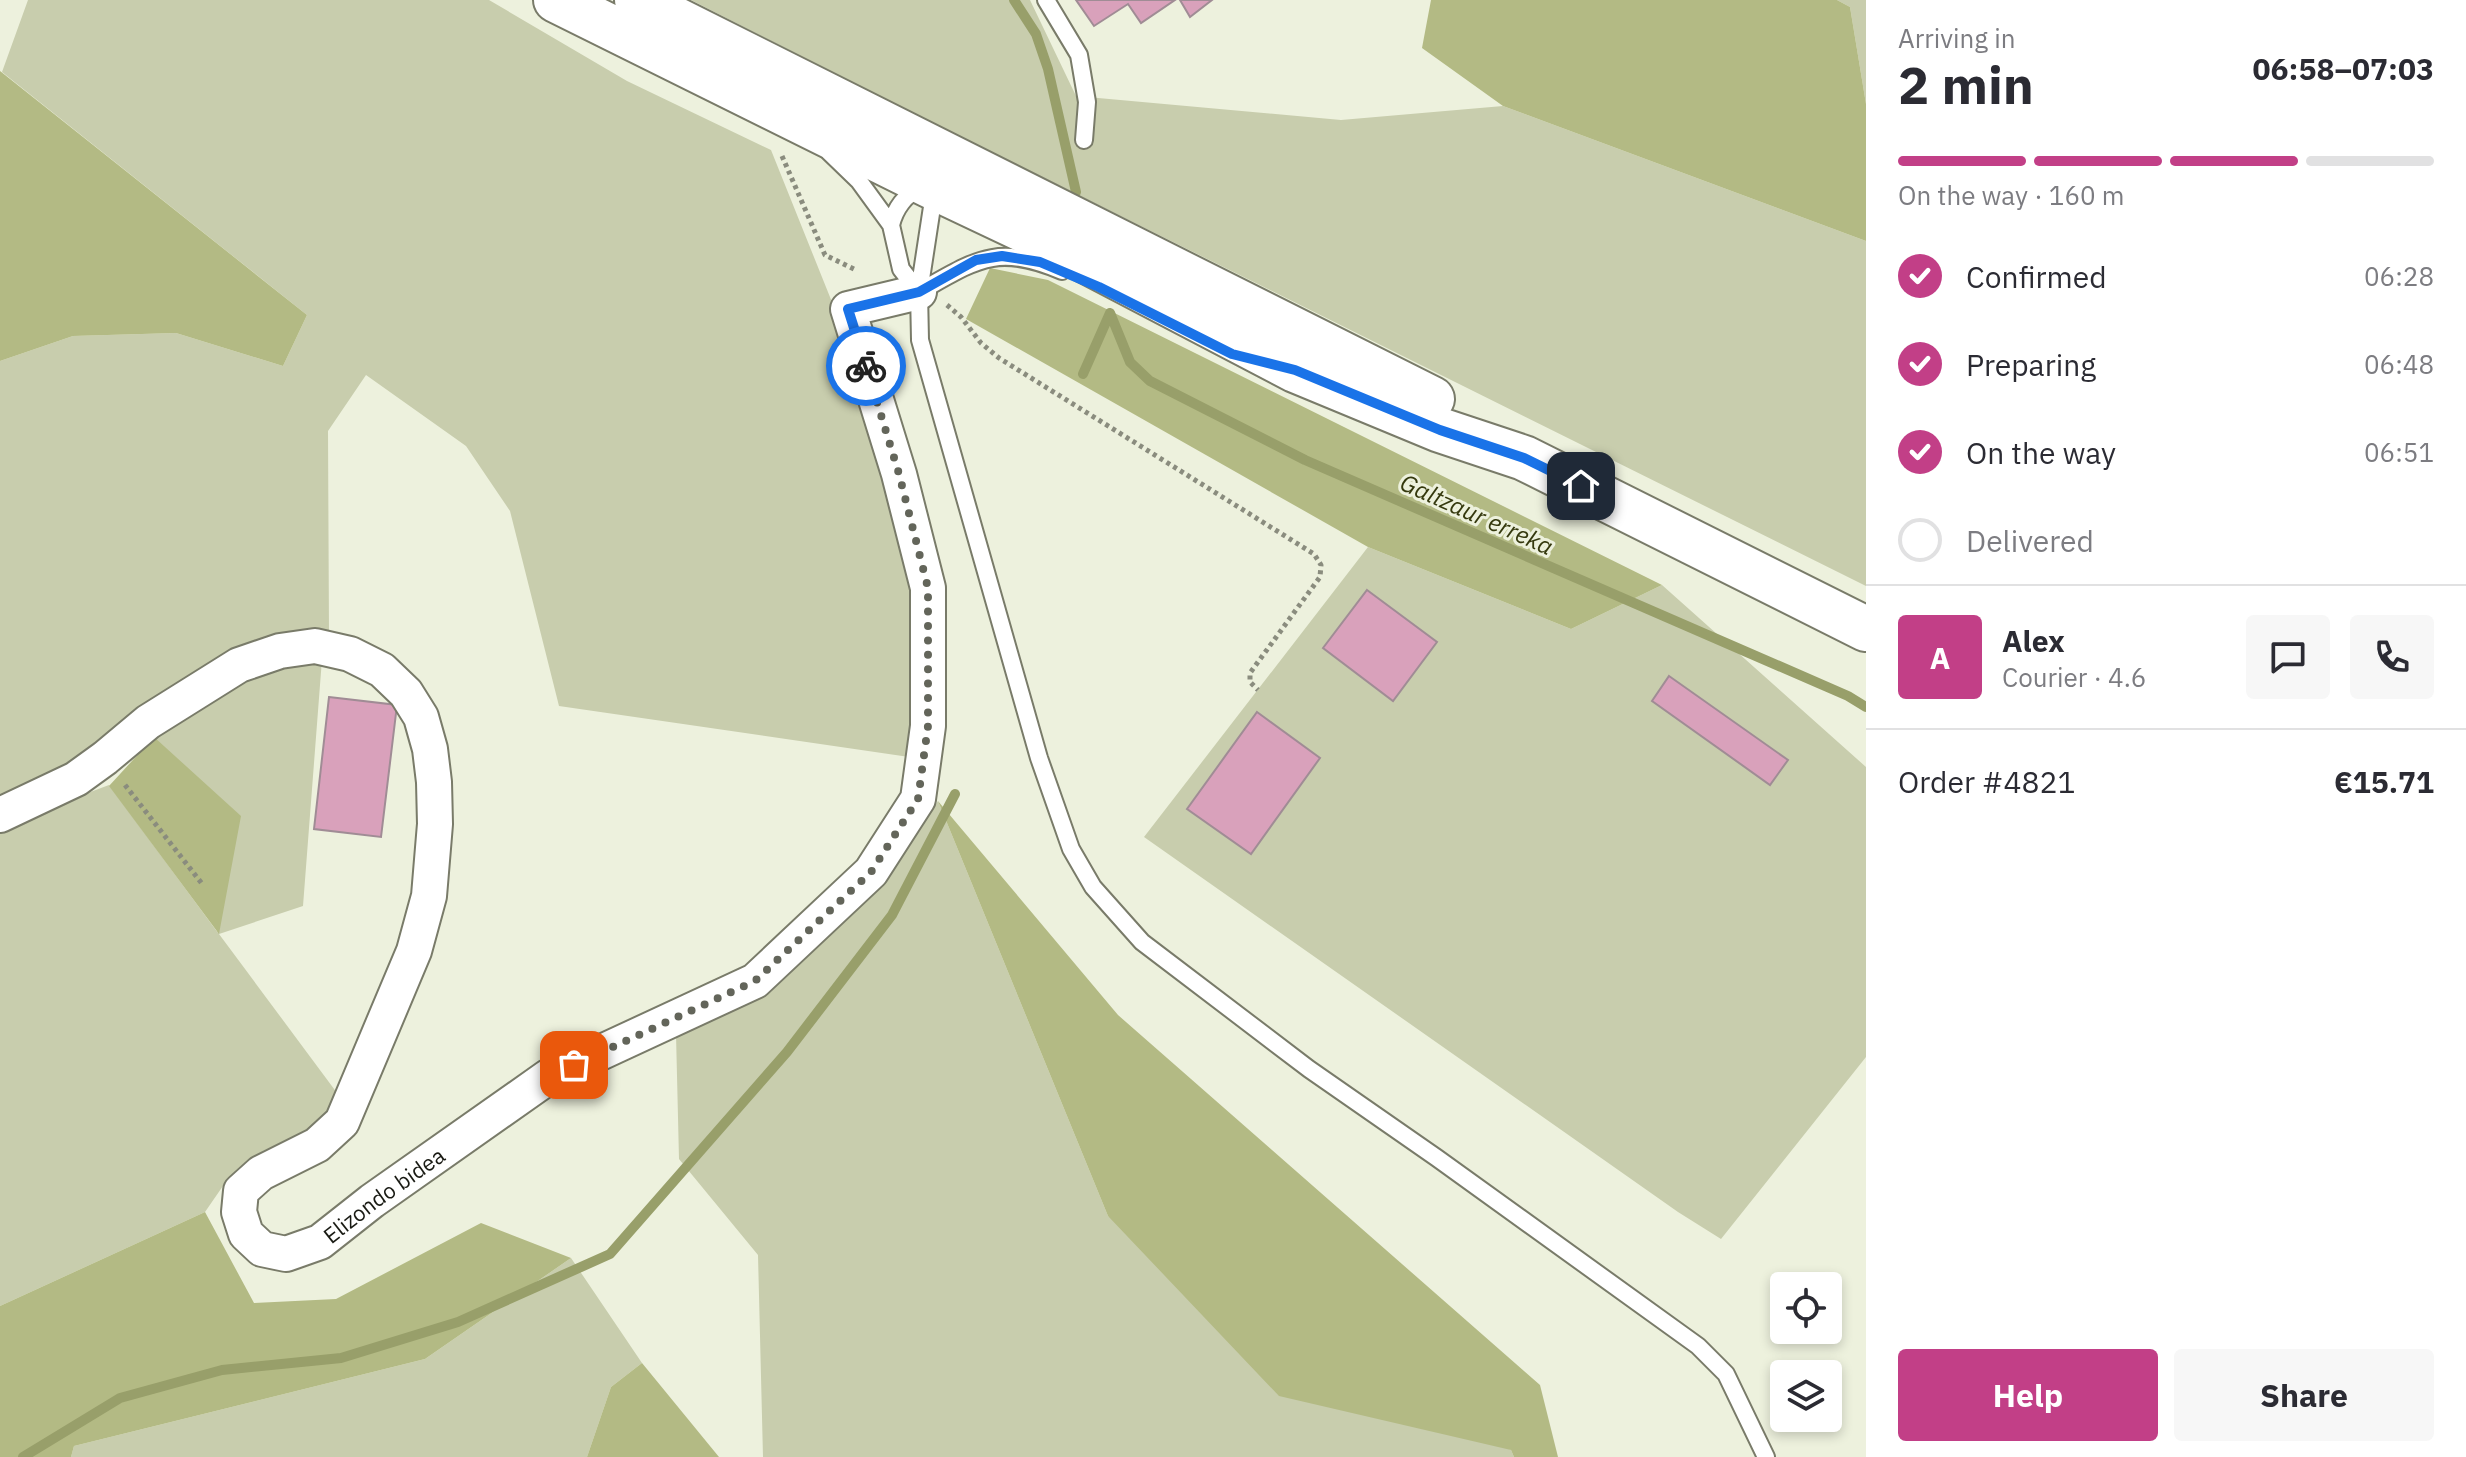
<!DOCTYPE html>
<html lang="en">
<head>
<meta charset="utf-8">
<style>
  :root { --surface:#fff; --page:#f7f7f7; --text:#2b2b33; --muted:#7c7c81; --line:#e1e1e2; --accent:#c23f87 }
  body { margin:0; font-family:"IBM Plex Sans",sans-serif; background:var(--page); color:var(--text); height:100vh; display:flex; flex-direction:column; font-size:30px; white-space:nowrap }
  * { box-sizing:border-box; margin:0 }
  p { font-size:26px; color:var(--muted) }
  .icon { flex:none; width:44px; height:44px; fill:none; stroke:currentColor; stroke-width:2; stroke-linecap:round; stroke-linejoin:round }
  .map { position:relative; flex:1; overflow:hidden }
  .details { display:flex; flex-direction:column; background:var(--surface); width:600px }
  .details>* { flex:none }
  .controls { position:absolute; left:1770px; top:1272px; display:grid; gap:16px }
  .controls a { display:grid; place-items:center; width:72px; height:72px; border-radius:8px; background:var(--surface); box-shadow:0 4px 12px #0003; font-size:40px }
  .pin { position:absolute; display:grid; place-items:center; width:68px; height:68px; color:#fff; margin:-34px; border-radius:16px; box-shadow:0 4px 12px #0006 }
  .courier { position:absolute; display:grid; place-items:center; width:80px; height:80px; margin:-40px; border:6px solid #1a73e8; border-radius:50%; background:#fff; color:#222; box-shadow:0 2px 10px #0007 }
  .summary em { font-style:normal; font-weight:700 }
  .summary div { display:flex; flex-direction:column-reverse }
  .summary { display:flex; align-items:center; justify-content:space-between; height:136px; padding:0 32px }
  h1 { font-size:52px; font-weight:700; line-height:60px }
  .bar { display:grid; grid-template-columns:repeat(4,1fr); gap:12px 8px; align-content:center; height:96px; padding:0 32px }
  .bar i { height:10px; border-radius:6px; background:var(--line) }
  .bar .active { background:var(--accent) }
  .bar p { grid-column:span 4 }
  .line { display:flex; align-items:center; gap:20px; padding:0 32px; border-top:2px solid var(--line) }
  .line div { flex:1 }
  .round { display:grid; place-items:center; flex:none; width:84px; height:84px; border-radius:8px; background:var(--page) }
  ol { padding:0 32px; list-style:none }
  li { display:flex; align-items:center; gap:24px; height:88px }
  li p { margin-inline-start:auto }
  li .icon { padding:8px; border-radius:50%; background:var(--accent); color:#fff; stroke-width:4 }
  li:last-child { color:var(--muted) }
  li i { width:44px; height:44px; border:4px solid var(--line); border-radius:50% }
  .button { display:flex; gap:16px; margin-top:auto; padding:16px 32px }
  .button a { flex:1; height:92px; border-radius:8px; background:var(--accent); color:#fff; font-size:32px; font-weight:700; line-height:92px; text-align:center }
  .button a+a { background:var(--page); color:var(--text) }
  main { display:flex; flex:1; min-height:0 }
  .map>svg:first-child { display:block }
</style>
</head>
<body>
<main>
<div class="map">
<svg width="1866" height="1457" viewBox="0 0 1866 1457">
  <rect width="100%" height="100%" fill="#edf1dd"/>
  <path fill="#c8cdad" d="M28,0H489L627,81L771,150L838,317L913,577L916,758L559,706L510,511L466,446L366,375L328,431L329,636L51,776L0,798V361L73,336L176,333L283,366L307,315L2,72Z
    M691,0H1030L1076,96L1341,120L1503,106L1866,241V586L873,93Z
    M1837,0H1866V104L1850,7Z
    M1368,547L1571,629L1662,585L1866,767V1057L1721,1239L1678,1212L1144,837Z
    M322,659L303,906L219,934L340,1097L317,1126L263,1151L225,1183L205,1212L0,1306V826L109,785L218,933L154,737L263,667Z
    M938,801L1108,1216L1511,1450L1514,1457H763L758,1255L679,1159L676,1034L892,865Z
    M571,1258L642,1363L611,1387L587,1457H71L74,1446L425,1359Z"/>
  <path fill="#b3ba84" d="M1431,0H1837L1850,7L1866,104V241L1503,106L1422,48Z
    M0,71L307,315L283,366L176,333L73,336L0,361Z
    M990,268L1048,280L1662,585L1571,629L1368,547L966,319Z
    M154,737L241,816L219,934L109,786Z
    M938,801L1118,1015L1540,1385L1558,1457H1514L1511,1450L1279,1396L1108,1216Z
    M205,1212L254,1303L336,1299L481,1223L571,1258L425,1359L74,1446L71,1457H0V1306Z
    M642,1363L719,1457H587L611,1387Z"/>
  <g fill="none" stroke-linecap="round" stroke-linejoin="round">
    <path stroke="#989f6a" stroke-width="10" d="M1014,0L1036,34L1048,69L1076,192
      M1110,313L1130,362L1150,381L1305,460L1848,696L1866,707
      M1083,374L1110,313
      M23,1457L120,1398L222,1370L341,1358L458,1322L610,1254L787,1052L892,915L955,794"/>
  </g>
  <path fill="#d9a1bb" stroke="#a08c95" stroke-width="2" d="M1076,0H1175L1141,23L1128,4L1094,26Z
    M1180,0H1212L1190,17Z
    M1367,590L1437,642L1393,701L1323,648Z
    M1669,676L1788,760L1770,785L1652,701Z
    M329,697L397,705L381,837L314,829Z
    M1257,712L1320,758L1251,854L1187,809Z"/>
  <g fill="none" stroke-linecap="round" stroke-linejoin="round">
    <defs>
      <path id="lane" d="M1046,0L1079,55L1087,102L1084,140
        M829,152L859,181L891,225L901,269L919,292
        M930,191L932,207L919,292L920,340L1039,758L1071,849L1093,887L1142,942L1309,1069L1437,1158L1698,1346L1726,1374L1766,1457
        M891,225C895,209 905,194 921,188
        M919,292C976,260 996,243 1062,271"/>
      <g id="street">
        <path id="s1" d="M0,815L76,779L105,758L148,722L239,665L280,651L315,646L350,654L382,670L406,693L421,717L430,749L434,782L435,824L429,896L414,951L342,1122L317,1145L261,1173L241,1191L239,1212L246,1234L262,1249L286,1254L320,1242L372,1201L548,1077L755,981L871,872L918,799L928,726V588L899,474L848,309L919,292"/>
      </g>
      <path id="secondary" d="M556,0L929,185L1060,247L1295,370L1440,430L1524,458L1866,629
        M637,0L1432,399"/>
    </defs>
    <use href="#lane" stroke="#797b69" stroke-width="20"/>
    <use href="#street" stroke="#797b69" stroke-width="38"/>
    <use href="#secondary" stroke="#797b69" stroke-width="48"/>
    <path stroke="#8a8c7e" stroke-width="5" stroke-dasharray="4 4" stroke-linecap="butt" d="M782,156L825,255L856,270
      M947,305L961,317L981,343L999,358L1314,554L1321,565L1320,577L1250,673V682L1258,690
      M125,785L203,885"/>
    <use href="#lane" stroke="#fff" stroke-width="16"/>
    <use href="#street" stroke="#fff" stroke-width="34"/>
    <use href="#secondary" stroke="#fff" stroke-width="44"/>
  </g>
  <g fill="none" stroke-linecap="round" stroke-linejoin="round">
    <path stroke="#63655a" stroke-width="8" stroke-dasharray="0 14.4" d="M574,1065L755,981L871,872L918,799L928,726V588L899,474L866,366"/>
    <path stroke="#1a73e8" stroke-width="10" d="M866,366L848,309L919,292L976,260L1002,256L1040,262L1099,287L1232,354L1295,370L1440,430L1524,458L1581,486"/>
  </g>
  <g text-anchor="middle" dominant-baseline="central" stroke-width="6" stroke-linejoin="round" paint-order="stroke">
    <g font-size="22" fill="#191a13" stroke="#edf1dd">
      <text stroke="none"><textPath href="#s1" startOffset="1248">Elizondo bidea</textPath></text>
    </g>
    <g font-size="24" font-style="italic" fill="#35390e" stroke="#edf1dd">
      <text transform="translate(1477 514) rotate(24)">Galtzaur erreka</text>
    </g>
  </g>
</svg>
<div class="controls">
<a><svg class="icon" aria-label="locate" viewBox="0 0 24 24"><circle cx="12" cy="12" r="6"/><path d="M12 2v4M12 18v4M2 12h4M18 12h4"/></svg></a>
<a><svg class="icon" aria-label="layers" viewBox="0 0 24 24"><path d="M12 4l9 5-9 5-9-5zM3 14l9 5 9-5"/></svg></a>
</div>
<div class="pin" style="left:574px;top:1065px;background:#ea580c"><svg class="icon" aria-label="bag" viewBox="0 0 24 24"><path d="M5 8h14l-1 12H6zM9 8a3 3 0 0 1 6 0"/></svg></div>
<div class="pin" style="left:1581px;top:486px;background:#1f2937"><svg class="icon" aria-label="home" viewBox="0 0 24 24"><path d="M3 11l9-7 9 7M6 9v11h12V9"/></svg></div>
<div class="courier" style="left:866px;top:366px"><svg class="icon" aria-label="bike" viewBox="0 0 24 24"><circle cx="6" cy="16" r="4"/><circle cx="18" cy="16" r="4"/><path d="M6 16l4-8h5l3 8M10 8l3 8H6M13 5h3"/></svg></div>
</div>
<section class="details">
<div class="summary"><div><h1>2 min</h1><p>Arriving in</p></div><em>06:58–07:03</em></div>
<div class="bar"><i class="active"></i><i class="active"></i><i class="active"></i><i></i><p>On the way · 160 m</p></div>
<ol>
<li><svg class="icon" aria-label="check" viewBox="0 0 24 24"><path d="M5 12l5 5 9-10"/></svg>Confirmed<p>06:28</p></li>
<li><svg class="icon" aria-label="check" viewBox="0 0 24 24"><path d="M5 12l5 5 9-10"/></svg>Preparing<p>06:48</p></li>
<li><svg class="icon" aria-label="check" viewBox="0 0 24 24"><path d="M5 12l5 5 9-10"/></svg>On the way<p>06:51</p></li>
<li><i></i>Delivered</li>
</ol>
<div class="line" style="height:144px"><b class="round" style="background:var(--accent);color:#fff">A</b><div><b>Alex</b><p>Courier · 4.6</p></div><a class="round"><svg class="icon" aria-label="chat" viewBox="0 0 24 24"><path d="M4 5h16v11H9l-5 4z"/></svg></a><a class="round"><svg class="icon" aria-label="phone" viewBox="0 0 24 24"><path d="M5 4h4l2 5-3 2q2 4 5 5l2-3 5 2v4C11 20 4 13 5 4z"/></svg></a></div>
<div class="line" style="height:104px"><div>Order #4821</div><b>€15.71</b></div>
<div class="button"><a>Help</a><a>Share</a></div>
</section>
</main>
</body>
</html>
